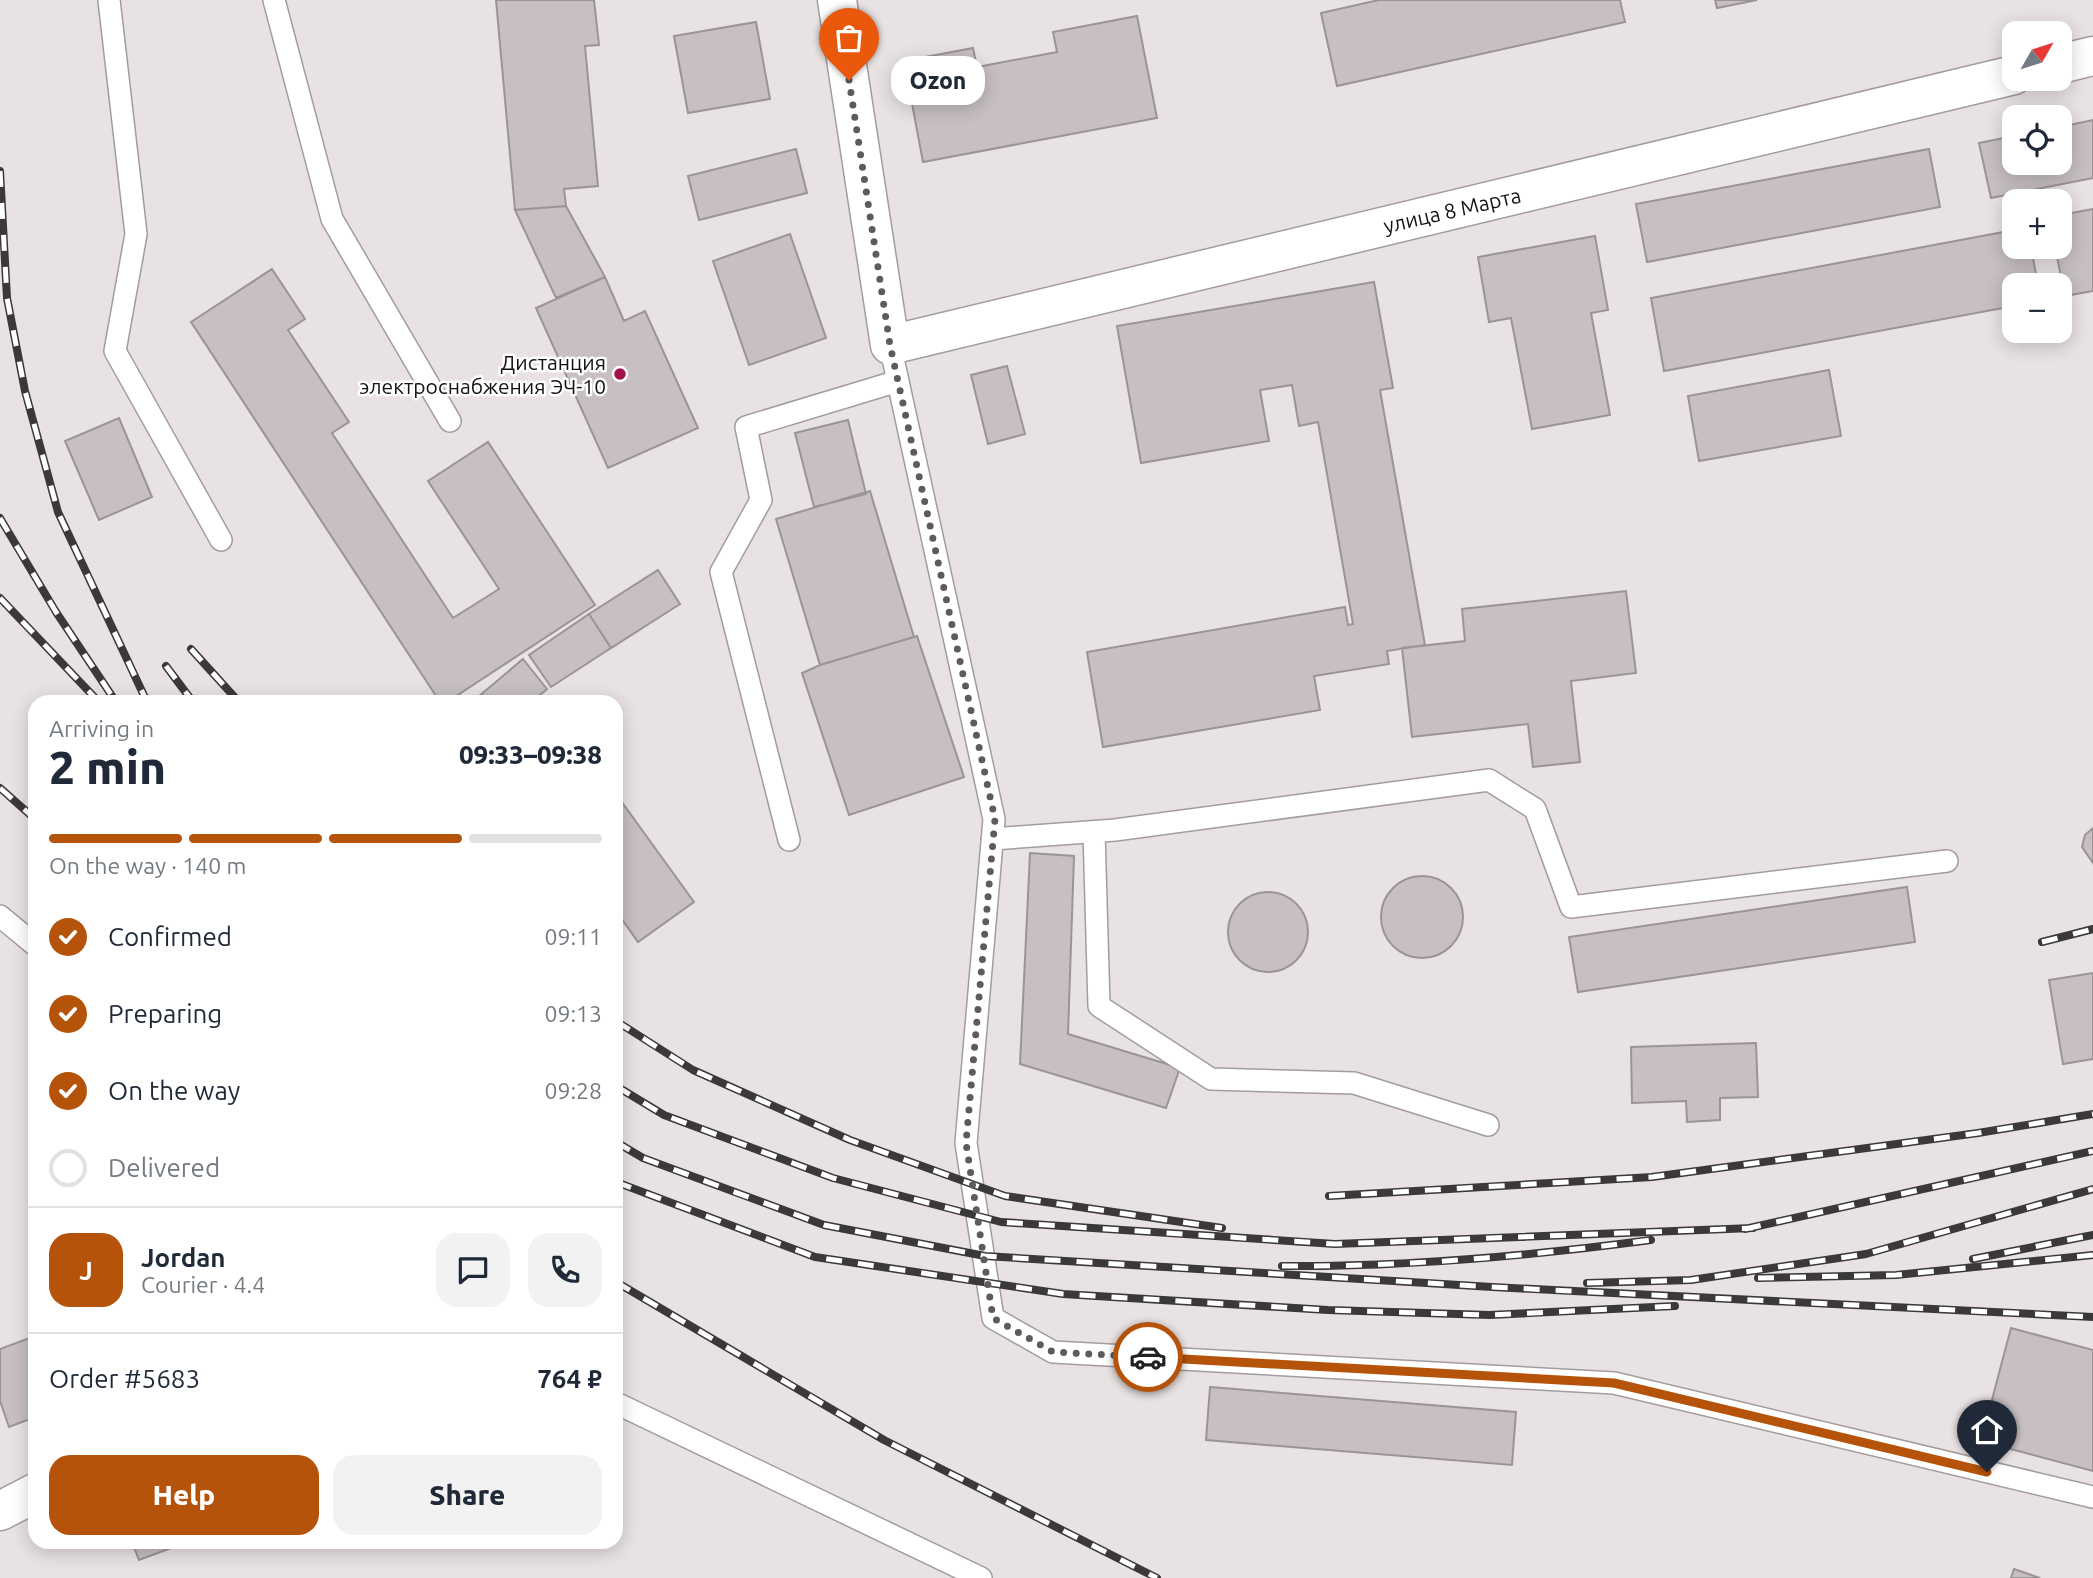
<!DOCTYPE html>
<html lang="en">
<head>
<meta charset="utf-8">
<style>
  :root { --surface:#fff; --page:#f2f2f3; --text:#1f2937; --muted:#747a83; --line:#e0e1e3; --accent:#b45309 }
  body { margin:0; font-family:Ubuntu,sans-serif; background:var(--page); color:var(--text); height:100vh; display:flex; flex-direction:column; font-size:26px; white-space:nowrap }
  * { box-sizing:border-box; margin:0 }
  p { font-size:23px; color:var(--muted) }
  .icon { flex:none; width:38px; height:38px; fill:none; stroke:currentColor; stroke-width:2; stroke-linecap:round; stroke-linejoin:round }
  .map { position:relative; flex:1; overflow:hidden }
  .sheet { position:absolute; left:28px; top:695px; width:595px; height:854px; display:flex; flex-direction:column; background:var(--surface); border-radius:21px; box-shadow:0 4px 18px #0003 }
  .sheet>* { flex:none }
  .needle { width:46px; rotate:51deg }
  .fabs { position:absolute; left:2002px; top:21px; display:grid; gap:14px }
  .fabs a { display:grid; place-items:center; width:70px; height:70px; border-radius:14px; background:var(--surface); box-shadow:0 4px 18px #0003; font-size:35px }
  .pin { position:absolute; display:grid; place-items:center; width:60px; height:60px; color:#fff; margin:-72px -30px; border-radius:50% 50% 50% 0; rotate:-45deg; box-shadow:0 0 7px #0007 }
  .pin .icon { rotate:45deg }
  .courier { position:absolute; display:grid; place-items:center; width:70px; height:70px; margin:-35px; border:5px solid #b45309; border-radius:50%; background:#fff; color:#222; box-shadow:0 2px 9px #0007 }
  .bubble { position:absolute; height:49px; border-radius:21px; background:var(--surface); box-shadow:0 4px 18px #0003; font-size:23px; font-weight:800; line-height:49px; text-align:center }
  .head em { font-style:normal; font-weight:800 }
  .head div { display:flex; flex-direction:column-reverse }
  .head { display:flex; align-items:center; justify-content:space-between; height:119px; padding:0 21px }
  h1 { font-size:46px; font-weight:800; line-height:52px }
  .bar { display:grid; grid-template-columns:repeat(4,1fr); gap:10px 7px; align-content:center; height:84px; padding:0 21px }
  .bar i { height:9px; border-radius:5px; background:var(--line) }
  .bar .on { background:var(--accent) }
  .bar p { grid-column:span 4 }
  .line { display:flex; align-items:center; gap:18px; padding:0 21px; border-top:2px solid var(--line) }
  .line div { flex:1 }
  .round { display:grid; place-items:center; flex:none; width:74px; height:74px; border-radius:21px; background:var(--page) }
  ol { padding:0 21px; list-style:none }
  li { display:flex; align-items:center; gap:21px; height:77px }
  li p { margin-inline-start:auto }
  li .icon { padding:7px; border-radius:50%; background:var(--accent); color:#fff; stroke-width:4 }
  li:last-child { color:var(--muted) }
  li i { width:38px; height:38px; border:4px solid var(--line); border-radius:50% }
  .primary-button { display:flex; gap:14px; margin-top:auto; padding:14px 21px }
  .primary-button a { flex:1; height:80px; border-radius:21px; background:var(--accent); color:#fff; font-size:28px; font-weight:800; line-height:80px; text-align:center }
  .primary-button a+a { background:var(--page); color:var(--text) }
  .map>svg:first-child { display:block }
</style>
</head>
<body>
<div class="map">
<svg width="2093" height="1578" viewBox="0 0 2093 1578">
  <rect width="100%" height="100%" fill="#e9e2e3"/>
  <path fill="#c7bfc1" stroke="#9b9495" stroke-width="2" d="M496,0H594L599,45L585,46L598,186L564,189L566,206L515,210Z
    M1379,0H1620L1625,22L1337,86L1321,13Z
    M1715,0H1757L1717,8Z
    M1137,16L1157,118L923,162L904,61L973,48L977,67L1057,52L1053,32Z
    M756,22L770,99L688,113L674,36Z
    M2093,120V178L1991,198L1979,143L2014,136V163H2060V127Z
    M796,149L807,193L699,220L688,176Z
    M1929,149L1940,207L1647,262L1636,204Z
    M566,206L605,277L556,298L515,210Z
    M2093,209V291L2065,296L2055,247H2060V215Z
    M2014,230V247H2031L2038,285H2014V306L1664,371L1651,298Z
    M790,234L826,338L749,365L713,261Z
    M1595,236L1608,310L1591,313L1610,415L1532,429L1511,318L1489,322L1478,257Z
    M272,269L305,319L288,330L349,422L332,433L453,618L499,589L428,481L488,442L595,605L447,702H440L191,322Z
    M605,277L624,321L645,311L698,428L608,468L536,308Z
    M1374,282L1393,388L1380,390L1425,645L1387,651L1389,664L1314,676L1320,710L1103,747L1087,652L1345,607L1348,625L1353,624L1318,422L1299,426L1292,385L1260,390L1269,441L1141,463L1117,326Z
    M1007,366L1025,434L988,444L971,375Z
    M1829,370L1841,436L1699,461L1688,396Z
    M119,418L152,497L99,520L65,441Z
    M848,420L866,494L814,507L795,433Z
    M870,491L914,637L820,665L776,519Z
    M658,570L680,604L611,648L589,614Z
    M1626,591L1636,673L1571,681L1580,762L1533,767L1528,724L1412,737L1402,648L1465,641L1462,609Z
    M589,614L611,648L551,687L529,655Z
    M917,636L964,777L849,815L802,673L820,665Z
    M523,659L547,689L532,702H472Z
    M616,794L694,902L638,942L616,911Z
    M2093,828V863L2082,847L2085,835Z
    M1030,853L1074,856L1068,1034L1180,1068L1166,1108L1020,1064Z
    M1381 917a41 41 0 1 1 82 0a41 41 0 1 1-82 0Z
    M1907,887L1915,942L1578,992L1569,937Z
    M1228 932a40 40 0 1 1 80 0a40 40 0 1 1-80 0Z
    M2093,973V1059L2063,1064L2049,980Z
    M1756,1043L1758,1097L1720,1098V1120L1687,1122L1686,1101L1632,1103L1631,1047Z
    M2011,1328L2093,1350V1471L1981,1441Z
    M35,1336V1417L9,1427L0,1401V1349Z
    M1210,1387L1516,1412L1512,1465L1206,1440Z
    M132,1542H181L182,1544L139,1560Z
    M2014,1569L2040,1578H2011Z"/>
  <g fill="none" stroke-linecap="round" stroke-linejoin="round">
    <defs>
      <path id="lane" d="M109,0L136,234L115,351L221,540
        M274,0L332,219L450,421
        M890,345L994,819L966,1143L993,1318L1053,1352L1614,1383L2093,1497
        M1094,832L1099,1006L1211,1079L1354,1083L1488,1125
        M992,839L1115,830L1489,780L1535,809L1571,907L1947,861
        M789,840L721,572L761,500L746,427L898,381
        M0,916L35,945
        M616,1403L981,1578"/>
      <path id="street" d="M837,0L890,345L2014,75
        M2060,64L2093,56
        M0,1511L35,1493"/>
    </defs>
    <use href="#lane" stroke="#a39c9d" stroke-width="24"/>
    <use href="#street" stroke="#a39c9d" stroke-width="41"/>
    <use href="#lane" stroke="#fff" stroke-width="21"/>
    <use href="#street" stroke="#fff" stroke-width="38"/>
    <defs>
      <path id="rail" d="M0,171L7,298L25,391L58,512L147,702
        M0,518L56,612L116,702
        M0,598L99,702
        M191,649L239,702
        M166,666L193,702
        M0,788L35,819
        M2042,942L2093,929
        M616,1021L693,1070L850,1140L1005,1196L1222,1228
        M616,1086L664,1115L833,1178L1001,1222L1335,1244L1753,1228
        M616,1142L643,1158L824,1225L985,1256L1492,1287L2093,1317
        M616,1182L815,1257L1063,1294L1328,1310L1490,1315L1675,1306
        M1329,1196L1652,1177L1978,1133L2093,1114
        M1745,1229L2093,1151
        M1973,1259L2093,1235
        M1282,1266C1405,1267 1529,1256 1651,1240
        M1758,1278L1896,1275L2093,1255
        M616,1282L884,1440L1157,1578
        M1587,1283L1691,1280L1866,1254L2093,1189"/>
    </defs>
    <use href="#rail" stroke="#3b3838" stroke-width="8"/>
    <use href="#rail" stroke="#fff" stroke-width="5" stroke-dasharray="16" stroke-linecap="butt"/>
  </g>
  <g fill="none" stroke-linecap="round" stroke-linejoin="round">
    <path stroke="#5f5b5b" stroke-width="7" stroke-dasharray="0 12.6" d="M849,80L890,345L995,819L966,1143L993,1318L1053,1352L1148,1357"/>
    <path stroke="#b45309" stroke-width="9" d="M1148,1357L1614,1383L1987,1472"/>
  </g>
  <circle fill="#a40f4c" stroke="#fff" stroke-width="2.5" cx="620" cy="374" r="7"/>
  <g text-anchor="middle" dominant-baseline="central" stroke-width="5" stroke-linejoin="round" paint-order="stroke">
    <g font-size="21" fill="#141212" stroke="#fff">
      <text transform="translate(1452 210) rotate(-13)">улица 8 Марта</text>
    </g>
    <g font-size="21" fill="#141212" stroke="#fff" text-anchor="end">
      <text x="606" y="362">Дистанция<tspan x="606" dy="24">электроснабжения ЭЧ-10</tspan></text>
    </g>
  </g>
</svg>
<div class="fabs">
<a><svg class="needle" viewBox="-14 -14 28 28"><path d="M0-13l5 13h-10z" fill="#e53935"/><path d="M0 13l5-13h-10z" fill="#747a83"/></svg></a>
<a><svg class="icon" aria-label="locate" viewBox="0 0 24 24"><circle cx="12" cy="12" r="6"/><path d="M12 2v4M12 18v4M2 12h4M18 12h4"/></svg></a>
<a>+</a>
<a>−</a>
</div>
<div class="pin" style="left:849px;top:80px;background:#ea580c"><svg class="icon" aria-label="bag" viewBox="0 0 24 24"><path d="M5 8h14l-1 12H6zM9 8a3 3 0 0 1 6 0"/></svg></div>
<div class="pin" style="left:1987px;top:1472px;background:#1f2937"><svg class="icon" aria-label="home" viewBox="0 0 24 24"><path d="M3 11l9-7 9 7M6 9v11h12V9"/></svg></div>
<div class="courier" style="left:1148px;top:1357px"><svg class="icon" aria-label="car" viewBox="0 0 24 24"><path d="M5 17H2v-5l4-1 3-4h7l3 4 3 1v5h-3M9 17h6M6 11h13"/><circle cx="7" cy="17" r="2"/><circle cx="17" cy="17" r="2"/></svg></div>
<div class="bubble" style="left:891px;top:56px;width:94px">Ozon</div>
<section class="sheet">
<div class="head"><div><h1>2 min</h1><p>Arriving in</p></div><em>09:33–09:38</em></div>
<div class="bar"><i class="on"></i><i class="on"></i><i class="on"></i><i></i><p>On the way · 140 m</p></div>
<ol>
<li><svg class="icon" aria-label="check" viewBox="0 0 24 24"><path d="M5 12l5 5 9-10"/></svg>Confirmed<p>09:11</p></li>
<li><svg class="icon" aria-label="check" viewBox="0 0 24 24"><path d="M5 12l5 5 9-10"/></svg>Preparing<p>09:13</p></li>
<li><svg class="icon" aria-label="check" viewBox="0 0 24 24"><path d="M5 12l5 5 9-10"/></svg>On the way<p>09:28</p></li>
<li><i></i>Delivered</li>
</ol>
<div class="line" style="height:126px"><b class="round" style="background:var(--accent);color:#fff">J</b><div><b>Jordan</b><p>Courier · 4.4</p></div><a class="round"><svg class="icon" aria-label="chat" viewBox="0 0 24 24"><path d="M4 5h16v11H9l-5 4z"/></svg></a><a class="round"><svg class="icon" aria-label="phone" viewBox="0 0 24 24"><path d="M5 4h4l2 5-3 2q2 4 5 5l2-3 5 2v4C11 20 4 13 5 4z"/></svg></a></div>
<div class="line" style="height:91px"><div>Order #5683</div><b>764 ₽</b></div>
<div class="primary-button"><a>Help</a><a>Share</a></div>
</section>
</div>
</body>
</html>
